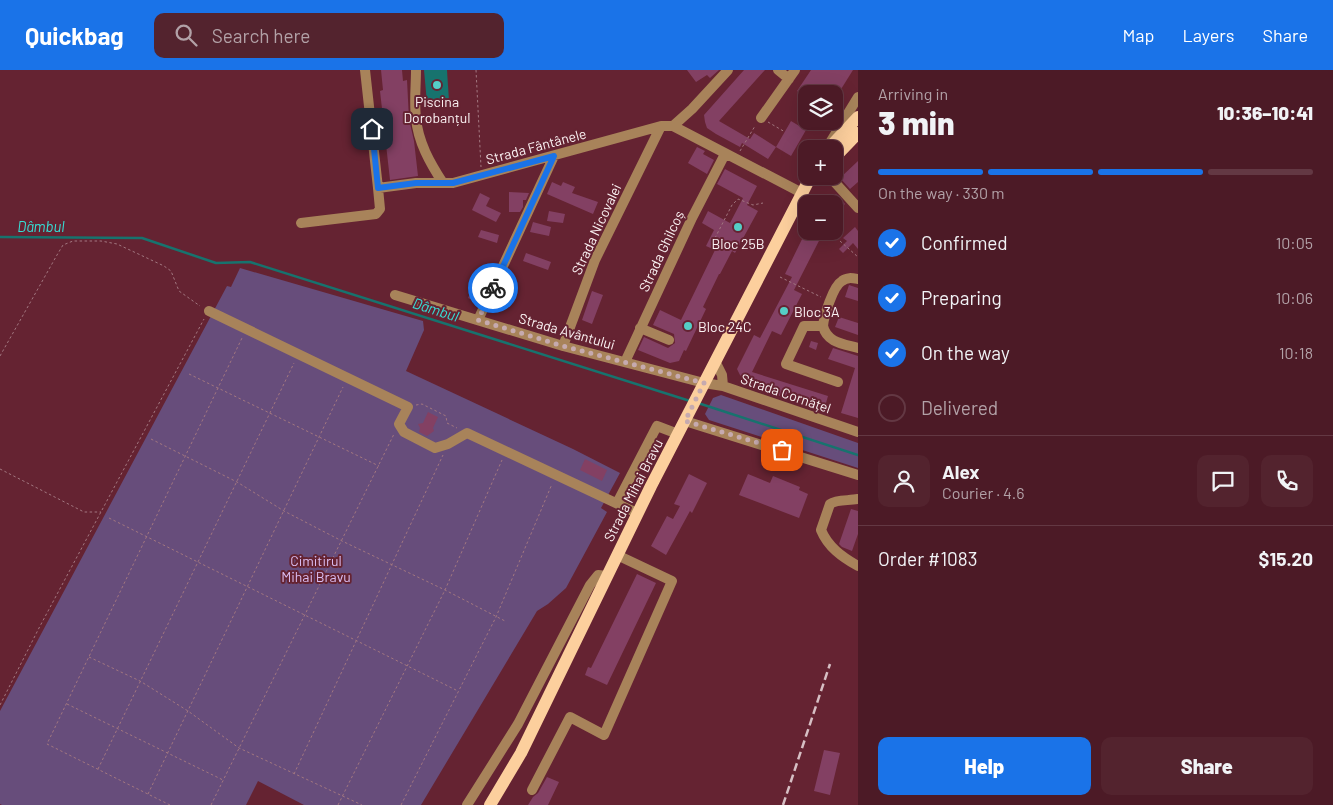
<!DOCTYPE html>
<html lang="en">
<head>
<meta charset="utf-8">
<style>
  :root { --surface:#4c1a26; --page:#53232e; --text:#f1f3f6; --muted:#b2a1a7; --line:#633843; --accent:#1a73e8 }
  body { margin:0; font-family:Barlow,sans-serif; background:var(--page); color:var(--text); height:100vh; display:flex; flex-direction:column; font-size:19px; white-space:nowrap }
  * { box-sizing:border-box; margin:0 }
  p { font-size:16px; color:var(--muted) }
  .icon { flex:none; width:28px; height:28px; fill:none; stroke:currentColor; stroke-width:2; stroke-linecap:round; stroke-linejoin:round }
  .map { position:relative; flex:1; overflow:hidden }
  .details { display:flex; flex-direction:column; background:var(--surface); width:475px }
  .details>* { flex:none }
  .buttons { position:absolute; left:798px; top:15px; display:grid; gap:10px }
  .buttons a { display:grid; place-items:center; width:45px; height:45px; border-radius:10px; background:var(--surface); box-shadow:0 5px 20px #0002,0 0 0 1px var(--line); font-size:25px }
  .pin { position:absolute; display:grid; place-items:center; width:42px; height:42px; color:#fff; margin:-21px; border-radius:10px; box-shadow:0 2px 8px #0006 }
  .courier { position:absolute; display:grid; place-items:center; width:50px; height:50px; margin:-25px; border:4px solid #1a73e8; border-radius:50%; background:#fff; color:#222; box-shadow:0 1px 6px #0007 }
  .summary em { font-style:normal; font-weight:800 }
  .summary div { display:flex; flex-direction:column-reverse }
  .summary { display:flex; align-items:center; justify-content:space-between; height:85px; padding:0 20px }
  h1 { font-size:32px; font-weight:800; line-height:38px }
  .bar { display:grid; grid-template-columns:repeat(4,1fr); gap:8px 5px; align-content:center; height:60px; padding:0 20px }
  .bar i { height:6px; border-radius:4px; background:var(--line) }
  .bar .current { background:var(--accent) }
  .bar p { grid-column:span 4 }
  .line { display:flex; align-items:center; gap:12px; padding:0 20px; border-top:1px solid var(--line) }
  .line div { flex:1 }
  .round { display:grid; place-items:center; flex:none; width:52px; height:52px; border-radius:10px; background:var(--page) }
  ol { padding:0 20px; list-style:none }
  li { display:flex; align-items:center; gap:15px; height:55px }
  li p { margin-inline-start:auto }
  li .icon { padding:5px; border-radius:50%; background:var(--accent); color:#fff; stroke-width:4 }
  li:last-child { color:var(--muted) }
  li i { width:28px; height:28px; border:2px solid var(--line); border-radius:50% }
  .primary-button { display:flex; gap:10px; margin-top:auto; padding:10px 20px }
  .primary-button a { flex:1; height:58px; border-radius:10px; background:var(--accent); color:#fff; font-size:20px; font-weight:800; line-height:58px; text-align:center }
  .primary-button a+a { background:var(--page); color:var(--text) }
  header { display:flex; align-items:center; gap:30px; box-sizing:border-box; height:70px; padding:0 25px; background:var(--accent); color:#fff }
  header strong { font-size:24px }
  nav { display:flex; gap:28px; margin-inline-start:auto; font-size:18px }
  .search { width:350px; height:45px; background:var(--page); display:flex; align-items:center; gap:12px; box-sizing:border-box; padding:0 18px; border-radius:10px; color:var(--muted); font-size:19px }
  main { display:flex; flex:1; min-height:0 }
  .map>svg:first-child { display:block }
</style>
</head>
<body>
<header>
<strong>Quickbag</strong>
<div class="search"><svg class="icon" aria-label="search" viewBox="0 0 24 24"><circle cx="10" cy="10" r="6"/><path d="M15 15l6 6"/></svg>Search here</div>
<nav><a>Map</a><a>Layers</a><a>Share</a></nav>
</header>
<main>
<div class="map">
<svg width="858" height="735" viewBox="0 0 858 735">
  <rect width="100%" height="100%" fill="#652332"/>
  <path fill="#674d7b" d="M240,198L423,251L424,260L406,301L573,379L620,403L601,438L607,442L566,518L548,534L537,541L421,735H304L258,711L246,735H2L0,734V641L227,216L231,217Z
    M721,325L858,373V398L709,350L705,344L713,328Z"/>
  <path fill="#17736e" d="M424,0H447L449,31L427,33Z"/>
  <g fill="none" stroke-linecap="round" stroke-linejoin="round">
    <path stroke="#17736e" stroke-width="2.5" d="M0,167L142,168L216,193L250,192L690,331
      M698,333L858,385"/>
  </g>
  <path fill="#834063" d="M381,0H402L403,11L407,10L409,49L414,71L418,106L390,110L380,21L383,20Z
    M687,0H719L710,8L707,5L696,12Z
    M744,0H765L719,51L750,69L754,63L776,77L768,89L742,73L740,77L716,64L707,58L705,52L704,45Z
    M811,0H853L838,24H806V27L797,21Z
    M791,51L806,60L791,86L776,77Z
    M697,77L705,81L703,84L714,90L707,104L688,93Z
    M858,91V112L850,119L840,108Z
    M725,99L757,116L747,135L758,141L735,183L732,181L720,204H719L703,237L706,239L686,281L684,280L679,291L670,293L638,280L644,267L668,278L675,273L674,264L653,255L660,240L681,250L715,180L706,176L714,160L702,153L708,141L730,153L743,128L717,114Z
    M552,112L561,116L563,112L575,117L572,123L598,132L593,144L547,124Z
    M509,122L529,123L526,130H523V137L520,142H509Z
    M480,123L490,128L486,136L501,143L496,152L472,140Z
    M836,124L845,134L837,141L834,138V134H825Z
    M549,141L565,144L563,153L547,151Z
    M533,152L551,157L549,166L530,162Z
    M855,157L858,161V179L853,173L843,183L839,179L847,171L843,168Z
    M481,160L499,165L497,173L478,167Z
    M806,161H824L794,220L802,224L781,265L772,261L752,302L828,326L824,340L752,317L740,305L737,299L754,265L760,268L792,207L785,204Z
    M526,183L551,192L548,200L523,191Z
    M477,207L488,212L478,233L468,228Z
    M849,215L858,218V231L845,227Z
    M592,221L603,225L592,254L582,250Z
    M839,247L858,253V265L835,257Z
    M811,271L818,273L816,280L809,277Z
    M833,278L858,286V348L841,343L855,298L828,289Z
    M428,342L438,347L433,358L434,361L427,366L419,362L420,358L418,354L423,353Z
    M585,389L607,400L602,411L580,400Z
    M689,404L707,413L692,443L690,441L666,485L651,476L667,446L673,449L680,436L674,434Z
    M748,404L770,413L773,406L800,417L799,420L808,424L799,448L739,425Z
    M851,439L858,441V464L852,481L842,477L839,474Z
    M637,504L656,513L607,615L585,605L588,597L591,598Z
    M824,680L840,683L830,725L814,721Z
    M547,707L559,712L548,735H528L533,727L538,723Z"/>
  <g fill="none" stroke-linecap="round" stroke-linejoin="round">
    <path stroke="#a27780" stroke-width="1" stroke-dasharray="2.5 2.5" stroke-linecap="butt" d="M476,0L481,97
      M768,52L785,62
      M740,81L755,56
      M715,168L732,135L738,129L753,135L763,133
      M840,171L858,187
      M780,207L821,227
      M0,286L57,185L63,175L73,171H101L117,174L164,196L171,201L179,221L200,236
      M189,304L379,396
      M416,335L422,334L446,346L447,353L457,358
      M151,369L237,412L284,441L342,471L445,520L505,551
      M0,399L84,442H101
      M109,448L458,621
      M89,587L140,611L188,641L239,678L362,735
      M67,634L223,710
      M0,635L39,558L204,249
      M98,699L294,293
      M294,704L443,385
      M148,724L343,317
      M170,735L47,674L242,268
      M211,735L394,364
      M338,735L445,520L502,390
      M401,735L496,547L552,414"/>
    <path stroke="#a8835a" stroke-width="10" d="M365,0L378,118L416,113H453L661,56H673L802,123
      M416,0C416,16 414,32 416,48C418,72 430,93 443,113
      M778,0L789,9
      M761,48L795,0
      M673,56L692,39L728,0
      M831,71L858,27
      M829,106L858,138
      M301,153L376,144L380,139L378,118
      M858,209C852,208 847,207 842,211C833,216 824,246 823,256C827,273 844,274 858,278
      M395,225L563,276L704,313L723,316L858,362
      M209,241L408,337L399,354L404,362L435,378L448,374L467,363L637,443
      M478,250L554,86
      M823,256H804L786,294L838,312
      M640,258L669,270
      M563,276L595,190L661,56
      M715,291L722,305L723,316
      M625,292L692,148L725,84
      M685,351L858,405
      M858,429C849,431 837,429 830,434L821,460C828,477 842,487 858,496
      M617,433L657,356L678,364
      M532,720L570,647L604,665L672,511L617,485
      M467,735L518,654L590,515L598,505L607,506"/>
    <path stroke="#fccf9d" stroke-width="12" d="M828,79L858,47
      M834,88L858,63
      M490,735L521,683L651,416L811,106"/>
    <path stroke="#d6bfc4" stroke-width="2.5" stroke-dasharray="8 4" stroke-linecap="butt" d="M783,735L830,594"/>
  </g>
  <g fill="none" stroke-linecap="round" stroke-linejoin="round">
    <path stroke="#c6aaaf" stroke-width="5" stroke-dasharray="0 9" d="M493,218L478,250L563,276L704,313L685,351L782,380"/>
    <path stroke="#1a73e8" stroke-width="6" d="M372,59L378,118L416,113H453L554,86L493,218"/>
  </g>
  <g fill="#55cec6" stroke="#652332" stroke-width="2">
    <circle cx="437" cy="15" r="5"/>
    <circle cx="738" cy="157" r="5"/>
    <circle cx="784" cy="241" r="5"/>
    <circle cx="688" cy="256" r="5"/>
  </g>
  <g text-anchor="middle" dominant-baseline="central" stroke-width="4" stroke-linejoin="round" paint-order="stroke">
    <g font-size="14" fill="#fbf2f3" stroke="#652332">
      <text x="437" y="31">Piscina<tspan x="437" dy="16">Dorobanțul</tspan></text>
      <text x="738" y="173">Bloc 25B</text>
      <text x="794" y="241" text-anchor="start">Bloc 3A</text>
      <text x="698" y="256" text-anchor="start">Bloc 24C</text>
    </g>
    <g font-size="14" fill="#fbf2f3" stroke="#652332">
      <text transform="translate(536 76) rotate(-15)">Strada Fântânele</text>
      <text transform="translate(596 159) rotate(-65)">Strada Nicovalei</text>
      <text transform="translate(661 181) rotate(-65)">Strada Ghilcoș</text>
      <text transform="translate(567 261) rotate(16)">Strada Avântului</text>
      <text transform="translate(786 323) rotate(19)">Strada Cornățel</text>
      <text transform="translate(633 420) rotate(-63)">Strada Mihai Bravu</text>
    </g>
    <g font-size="14" fill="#dbbef3" stroke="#652332">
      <text x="316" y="490">Cimitirul<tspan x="316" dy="16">Mihai Bravu</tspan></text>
    </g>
    <g font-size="15" font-style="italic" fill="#36ded5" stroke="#652332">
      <text x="41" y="156">Dâmbul</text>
      <text transform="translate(436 239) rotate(18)">Dâmbul</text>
    </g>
  </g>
</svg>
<div class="buttons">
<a><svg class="icon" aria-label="layers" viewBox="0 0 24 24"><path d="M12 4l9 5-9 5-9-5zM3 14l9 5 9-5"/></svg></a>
<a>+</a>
<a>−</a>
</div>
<div class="pin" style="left:782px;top:380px;background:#ea580c"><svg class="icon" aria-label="bag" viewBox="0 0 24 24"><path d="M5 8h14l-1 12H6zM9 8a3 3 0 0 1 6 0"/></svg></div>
<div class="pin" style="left:372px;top:59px;background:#1f2937"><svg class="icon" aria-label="home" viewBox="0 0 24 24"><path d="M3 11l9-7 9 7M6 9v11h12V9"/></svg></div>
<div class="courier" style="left:493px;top:218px"><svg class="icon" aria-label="bike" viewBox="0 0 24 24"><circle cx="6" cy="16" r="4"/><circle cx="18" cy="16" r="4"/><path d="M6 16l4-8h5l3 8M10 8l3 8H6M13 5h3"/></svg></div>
</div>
<section class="details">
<div class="summary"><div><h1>3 min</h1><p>Arriving in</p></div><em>10:36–10:41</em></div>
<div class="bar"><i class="current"></i><i class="current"></i><i class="current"></i><i></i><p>On the way · 330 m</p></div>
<ol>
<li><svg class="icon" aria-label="check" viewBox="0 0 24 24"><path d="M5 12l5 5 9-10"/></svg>Confirmed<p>10:05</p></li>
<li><svg class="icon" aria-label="check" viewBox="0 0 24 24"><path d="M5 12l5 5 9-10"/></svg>Preparing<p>10:06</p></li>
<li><svg class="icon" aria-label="check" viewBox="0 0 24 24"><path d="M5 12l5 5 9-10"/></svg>On the way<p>10:18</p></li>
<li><i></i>Delivered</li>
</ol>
<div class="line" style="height:90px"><a class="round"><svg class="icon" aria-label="person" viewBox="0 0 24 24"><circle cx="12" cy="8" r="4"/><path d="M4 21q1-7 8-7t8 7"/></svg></a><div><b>Alex</b><p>Courier · 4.6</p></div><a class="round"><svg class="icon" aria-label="chat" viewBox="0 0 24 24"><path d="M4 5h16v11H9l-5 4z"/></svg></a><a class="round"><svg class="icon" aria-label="phone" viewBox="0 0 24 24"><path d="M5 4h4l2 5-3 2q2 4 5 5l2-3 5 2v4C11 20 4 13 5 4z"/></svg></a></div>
<div class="line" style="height:65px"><div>Order #1083</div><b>$15.20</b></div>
<div class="primary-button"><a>Help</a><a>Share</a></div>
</section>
</main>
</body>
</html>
